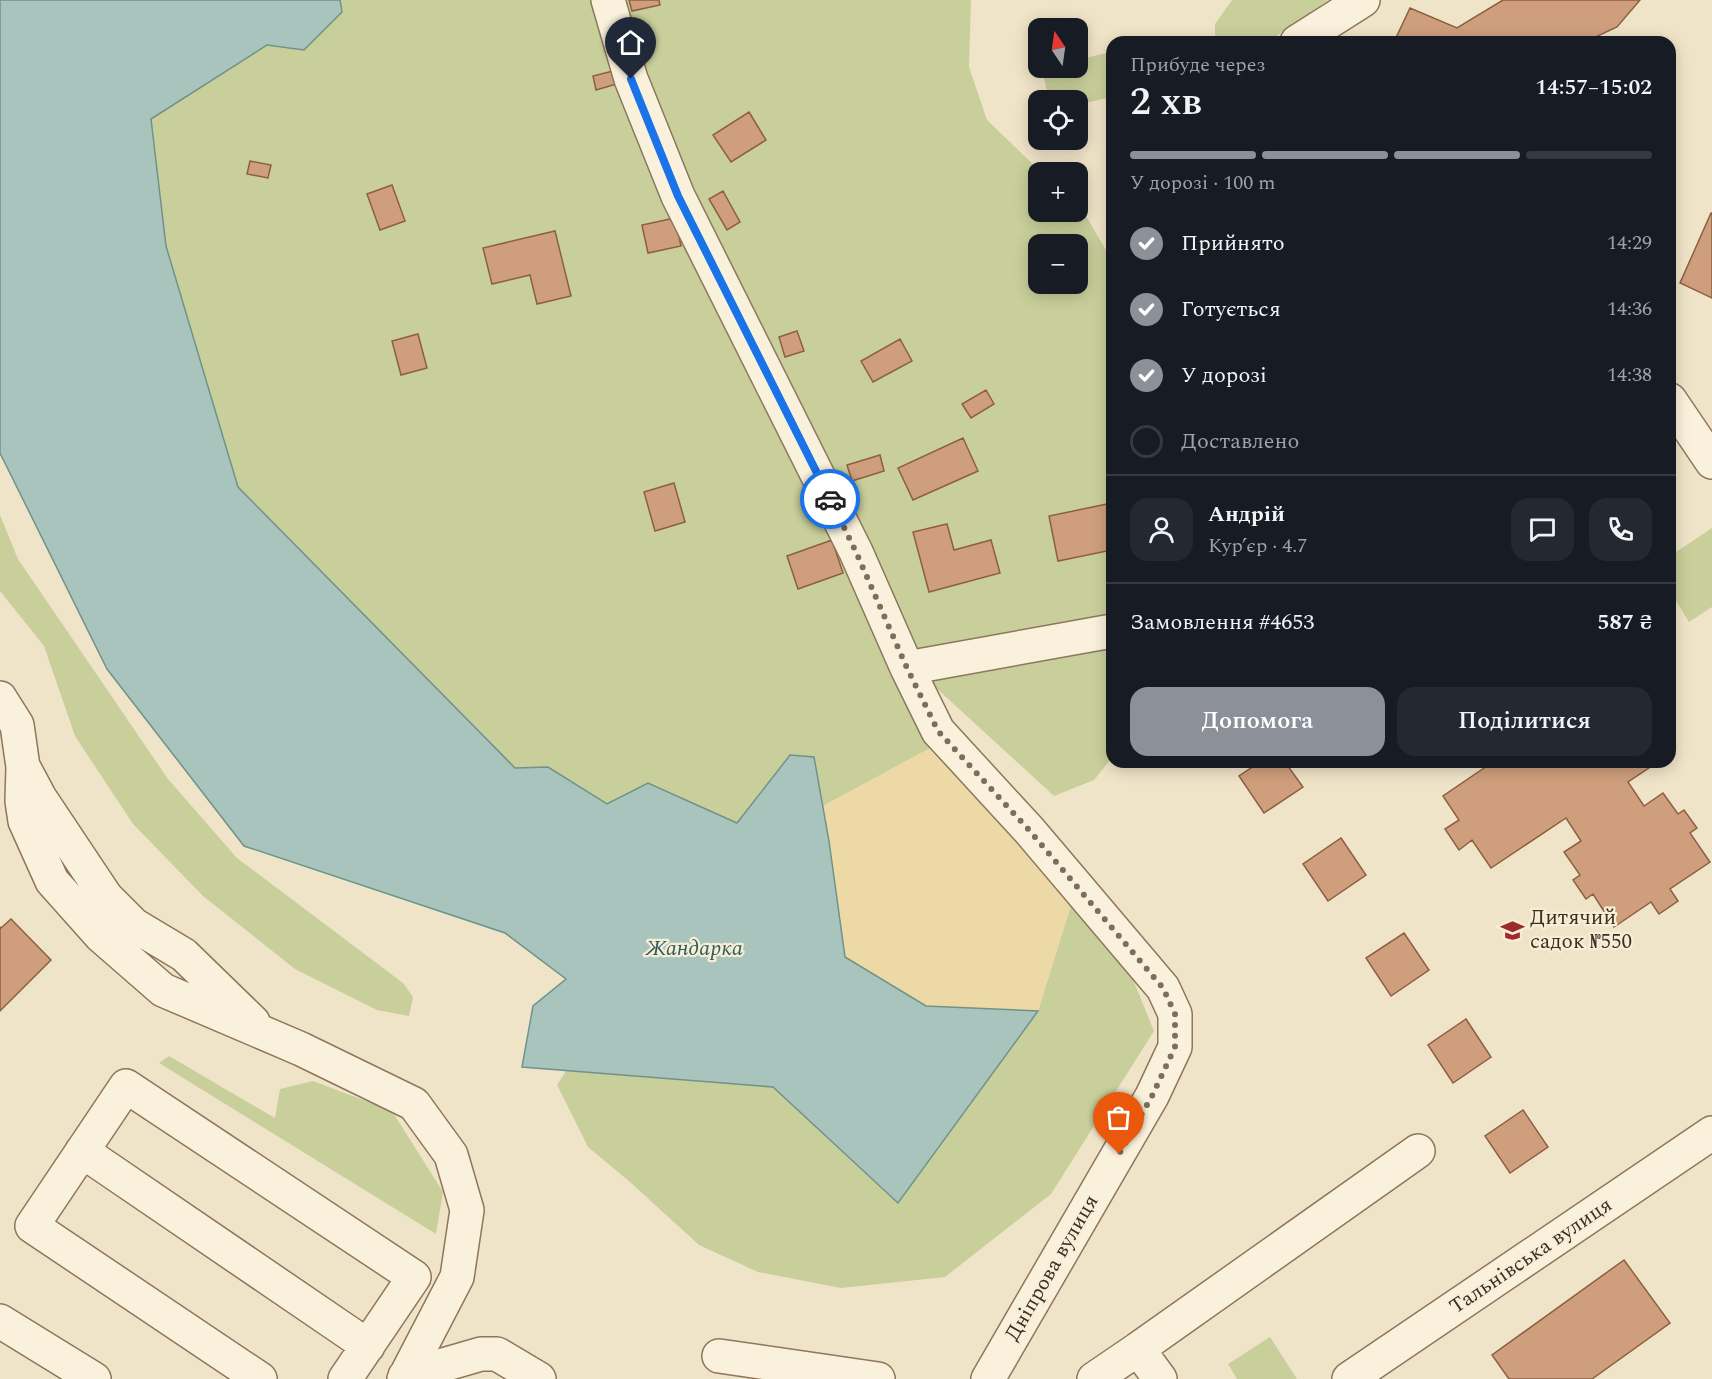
<!DOCTYPE html>
<html lang="uk">
<head>
<meta charset="utf-8">
<style>
  :root { --surface:#171b24; --page:#242831; --text:#f1f3f6; --muted:#9ea1a6; --line:#363941; --accent:#8c9099 }
  body { margin:0; font-family:Spectral,serif; background:var(--page); color:var(--text); height:100vh; display:flex; flex-direction:column; font-size:22px; white-space:nowrap }
  * { box-sizing:border-box; margin:0 }
  p { font-size:20px; color:var(--muted) }
  .icon { flex:none; width:33px; height:33px; fill:none; stroke:currentColor; stroke-width:2; stroke-linecap:round; stroke-linejoin:round }
  .map { position:relative; flex:1; overflow:hidden }
  .drawer { position:absolute; left:1106px; top:36px; width:570px; height:732px; display:flex; flex-direction:column; background:var(--surface); border-radius:18px; box-shadow:0 3px 15px #0003 }
  .drawer>* { flex:none }
  .needle { width:39px; rotate:347deg }
  .tools { position:absolute; left:1028px; top:18px; display:grid; gap:12px }
  .tools a { display:grid; place-items:center; width:60px; height:60px; border-radius:12px; background:var(--surface); box-shadow:0 3px 15px #0003; font-size:30px }
  .pin { position:absolute; display:grid; place-items:center; width:51px; height:51px; color:#fff; margin:-62px -26px; border-radius:50% 50% 50% 0; rotate:-45deg; box-shadow:0 0 6px #0007 }
  .pin .icon { rotate:45deg }
  .courier { position:absolute; display:grid; place-items:center; width:60px; height:60px; margin:-30px; border:4px solid #1a73e8; border-radius:50%; background:#fff; color:#222; box-shadow:0 2px 8px #0007 }
  .summary em { font-style:normal; font-weight:600 }
  .summary div { display:flex; flex-direction:column-reverse }
  .summary { display:flex; align-items:center; justify-content:space-between; height:102px; padding:0 24px }
  h1 { font-size:39px; font-weight:600; line-height:45px }
  .bar { display:grid; grid-template-columns:repeat(4,1fr); gap:9px 6px; align-content:center; height:72px; padding:0 24px }
  .bar i { height:8px; border-radius:4px; background:var(--line) }
  .bar .active { background:var(--accent) }
  .bar p { grid-column:span 4 }
  .line { display:flex; align-items:center; gap:15px; padding:0 24px; border-top:2px solid var(--line) }
  .line div { flex:1 }
  .round { display:grid; place-items:center; flex:none; width:63px; height:63px; border-radius:18px; background:var(--page) }
  ol { padding:0 24px; list-style:none }
  li { display:flex; align-items:center; gap:18px; height:66px }
  li p { margin-inline-start:auto }
  li .icon { padding:6px; border-radius:50%; background:var(--accent); color:#fff; stroke-width:4 }
  li:last-child { color:var(--muted) }
  li i { width:33px; height:33px; border:3px solid var(--line); border-radius:50% }
  .cta { display:flex; gap:12px; margin-top:auto; padding:12px 24px }
  .cta a { flex:1; height:69px; border-radius:18px; background:var(--accent); color:#fff; font-size:24px; font-weight:600; line-height:69px; text-align:center }
  .cta a+a { background:var(--page); color:var(--text) }
  .map>svg:first-child { display:block }
</style>
</head>
<body>
<div class="map">
<svg width="1712" height="1379" viewBox="0 0 1712 1379">
  <rect width="100%" height="100%" fill="#f0e4c8"/>
  <path fill="#c9cf9b" fill-rule="evenodd" d="M340,0H971L969,67L987,120L1041,172H1038V212H1077V207L1085,214L1111,259V759L1094,780L1054,796L897,652L934,746L823,806L814,757L789,755L737,824L648,783L607,804L548,767L515,768L238,487L166,246L150,119L267,45L304,49L342,12ZM1038,244H1077V284H1038Z
    M1232,0H1328L1268,42H1215V24Z
    M1111,52V97L1077,105V100H1049L1042,69L1077,68V60Z
    M0,515L18,559L168,779L237,858L403,983L413,997L409,1016L377,1010L295,969L203,896L133,824L75,736L44,646L0,591Z
    M1712,528V607L1689,622L1670,591V556Z
    M1072,902L1130,972L1154,1031L1051,1194L945,1277L841,1288L758,1272L699,1245L630,1182L588,1147L557,1085L566,1071L773,1087L898,1202L1038,1011Z
    M169,1056L275,1118L280,1089L313,1081L392,1111L443,1192L436,1234L159,1063Z
    M1270,1337L1297,1379H1237L1228,1364Z"/>
  <path fill="#ecd9a5" d="M934,746L1072,902L1038,1011L926,1006L845,957L823,806Z"/>
  <path fill="#a9c4bc" stroke="#6f938a" stroke-width="1.5" d="M0,0H340L342,12L304,50L267,45L151,119L166,246L238,487L515,768L548,767L607,804L648,783L737,823L790,755L814,757L829,841L845,957L926,1006L1038,1011L898,1203L773,1087L522,1067L533,1006L566,979L505,933L244,846L107,669L0,453Z"/>
  <path fill="#cf9f7d" stroke="#8d5f41" stroke-width="1.5" d="M629,0H659L660,5L632,11Z
    M1503,0H1640L1617,27L1585,42H1394L1410,8L1457,28Z
    M617,70L620,83L596,90L593,76Z
    M749,112L766,140L731,162L713,135Z
    M250,161L271,165L268,178L247,174Z
    M392,185L405,221L380,230L367,194Z
    M723,191L740,222L727,230L709,199Z
    M1711,213H1712V298L1680,283Z
    M675,218L681,246L648,253L642,225Z
    M555,231L571,296L537,304L530,275L492,284L483,248Z
    M797,331L804,351L785,357L779,337Z
    M418,334L427,368L401,375L392,341Z
    M900,339L912,361L873,382L861,361Z
    M986,390L994,404L971,418L962,404Z
    M963,438L978,471L913,500L898,468Z
    M880,455L884,471L852,481L847,465Z
    M674,483L685,522L655,531L644,492Z
    M1112,503V550L1058,561L1049,516Z
    M947,524L954,550L991,540L1000,573L929,592L913,532Z
    M832,540L843,573L798,589L787,556Z
    M1260,762H1285L1303,787L1264,813L1239,776Z
    M1493,762H1658L1628,782L1644,806L1663,793L1678,814L1684,810L1697,828L1690,833L1710,862L1670,889L1678,901L1659,914L1651,902L1614,927L1593,894L1586,899L1573,880L1580,875L1564,852L1581,841L1566,818L1491,868L1472,840L1459,850L1445,829L1459,820L1443,796Z
    M1341,838L1366,875L1328,901L1303,864Z
    M11,919L51,960L0,1011V927L1,928Z
    M1404,933L1429,970L1391,996L1366,958Z
    M1466,1019L1491,1057L1453,1083L1428,1045Z
    M1523,1110L1548,1147L1510,1173L1485,1136Z
    M1624,1260L1670,1323L1592,1379H1509L1492,1355Z"/>
  <g fill="none" stroke-linecap="round" stroke-linejoin="round">
    <defs>
      <path id="minor" d="M608,0L631,79L678,196L856,552L907,668L938,731L1029,830L1163,988L1175,1014V1047L1152,1096L988,1379
        M1297,42L1363,0
        M1670,400L1712,462
        M907,668L1112,631
        M0,698L17,725L23,767L22,801L25,821L52,881L101,936L163,990L301,1049L414,1104L451,1155L467,1210L457,1277L404,1379
        M24,768L40,798L106,897L134,925L184,955L253,1022
        M82,1151L368,1346
        M0,1321L94,1379
        M1138,1349L1418,1151
        M719,1356L878,1379
        M405,1376L481,1354H497L539,1379
        M260,1379L32,1226L126,1086L414,1277L345,1379
        M1094,1379L1138,1349L1160,1379
        M1349,1379L1712,1133"/>
    </defs>
    <use href="#minor" stroke="#8d765c" stroke-width="36"/>
    <use href="#minor" stroke="#faf1dc" stroke-width="33"/>
  </g>
  <g fill="none" stroke-linecap="round" stroke-linejoin="round">
    <path stroke="#7c6e5b" stroke-width="6" stroke-dasharray="0 10.8" d="M830,499L856,552L907,668L938,731L1029,830L1163,988L1175,1014V1047L1152,1096L1119,1154"/>
    <path stroke="#1a73e8" stroke-width="8" d="M631,79L678,196L830,499"/>
  </g>
  <defs>
    <symbol id="school-bare" viewBox="-9 -9 18 18"><path d="M0-5L7-2L0 1L-7-2ZM-4 1L0 2.5L4 1V4Q0 6-4 4Z" fill="#9e2a2b" stroke="#f7eed8" stroke-width="2.5" paint-order="stroke"/></symbol>
  </defs>
  <g fill-rule="evenodd">
    <use href="#school-bare" x="1496" y="914" width="33" height="33"/>
  </g>
  <g text-anchor="middle" dominant-baseline="central" stroke-width="4.5" stroke-linejoin="round" paint-order="stroke">
    <g font-size="21" fill="#3d2e20" stroke="#f7eed8" text-anchor="start">
      <text x="1530" y="918">Дитячий<tspan x="1530" dy="24">садок №550</tspan></text>
    </g>
    <g font-size="21" fill="#3d2e20" stroke="#f7eed8">
      <text transform="translate(1531 1256) rotate(-34)">Тальнівська вулиця</text>
      <text transform="translate(1052 1268) rotate(-60)">Дніпрова вулиця</text>
    </g>
    <g font-size="22" font-style="italic" fill="#2f5d5a" stroke="#f7eed8">
      <text x="694" y="948">Жандарка</text>
    </g>
  </g>
</svg>
<div class="tools">
<a><svg class="needle" viewBox="-14 -14 28 28"><path d="M0-13l5 13h-10z" fill="#e53935"/><path d="M0 13l5-13h-10z" fill="#9ea1a6"/></svg></a>
<a><svg class="icon" aria-label="locate" viewBox="0 0 24 24"><circle cx="12" cy="12" r="6"/><path d="M12 2v4M12 18v4M2 12h4M18 12h4"/></svg></a>
<a>+</a>
<a>−</a>
</div>
<div class="pin" style="left:1119px;top:1154px;background:#ea580c"><svg class="icon" aria-label="bag" viewBox="0 0 24 24"><path d="M5 8h14l-1 12H6zM9 8a3 3 0 0 1 6 0"/></svg></div>
<div class="pin" style="left:631px;top:79px;background:#1f2937"><svg class="icon" aria-label="home" viewBox="0 0 24 24"><path d="M3 11l9-7 9 7M6 9v11h12V9"/></svg></div>
<div class="courier" style="left:830px;top:499px"><svg class="icon" aria-label="car" viewBox="0 0 24 24"><path d="M5 17H2v-5l4-1 3-4h7l3 4 3 1v5h-3M9 17h6M6 11h13"/><circle cx="7" cy="17" r="2"/><circle cx="17" cy="17" r="2"/></svg></div>
<section class="drawer">
<div class="summary"><div><h1>2 хв</h1><p>Прибуде через</p></div><em>14:57–15:02</em></div>
<div class="bar"><i class="active"></i><i class="active"></i><i class="active"></i><i></i><p>У дорозі · 100 m</p></div>
<ol>
<li><svg class="icon" aria-label="check" viewBox="0 0 24 24"><path d="M5 12l5 5 9-10"/></svg>Прийнято<p>14:29</p></li>
<li><svg class="icon" aria-label="check" viewBox="0 0 24 24"><path d="M5 12l5 5 9-10"/></svg>Готується<p>14:36</p></li>
<li><svg class="icon" aria-label="check" viewBox="0 0 24 24"><path d="M5 12l5 5 9-10"/></svg>У дорозі<p>14:38</p></li>
<li><i></i>Доставлено</li>
</ol>
<div class="line" style="height:108px"><a class="round"><svg class="icon" aria-label="person" viewBox="0 0 24 24"><circle cx="12" cy="8" r="4"/><path d="M4 21q1-7 8-7t8 7"/></svg></a><div><b>Андрій</b><p>Кур’єр · 4.7</p></div><a class="round"><svg class="icon" aria-label="chat" viewBox="0 0 24 24"><path d="M4 5h16v11H9l-5 4z"/></svg></a><a class="round"><svg class="icon" aria-label="phone" viewBox="0 0 24 24"><path d="M5 4h4l2 5-3 2q2 4 5 5l2-3 5 2v4C11 20 4 13 5 4z"/></svg></a></div>
<div class="line" style="height:78px"><div>Замовлення #4653</div><b>587 ₴</b></div>
<div class="cta"><a>Допомога</a><a>Поділитися</a></div>
</section>
</div>
</body>
</html>
